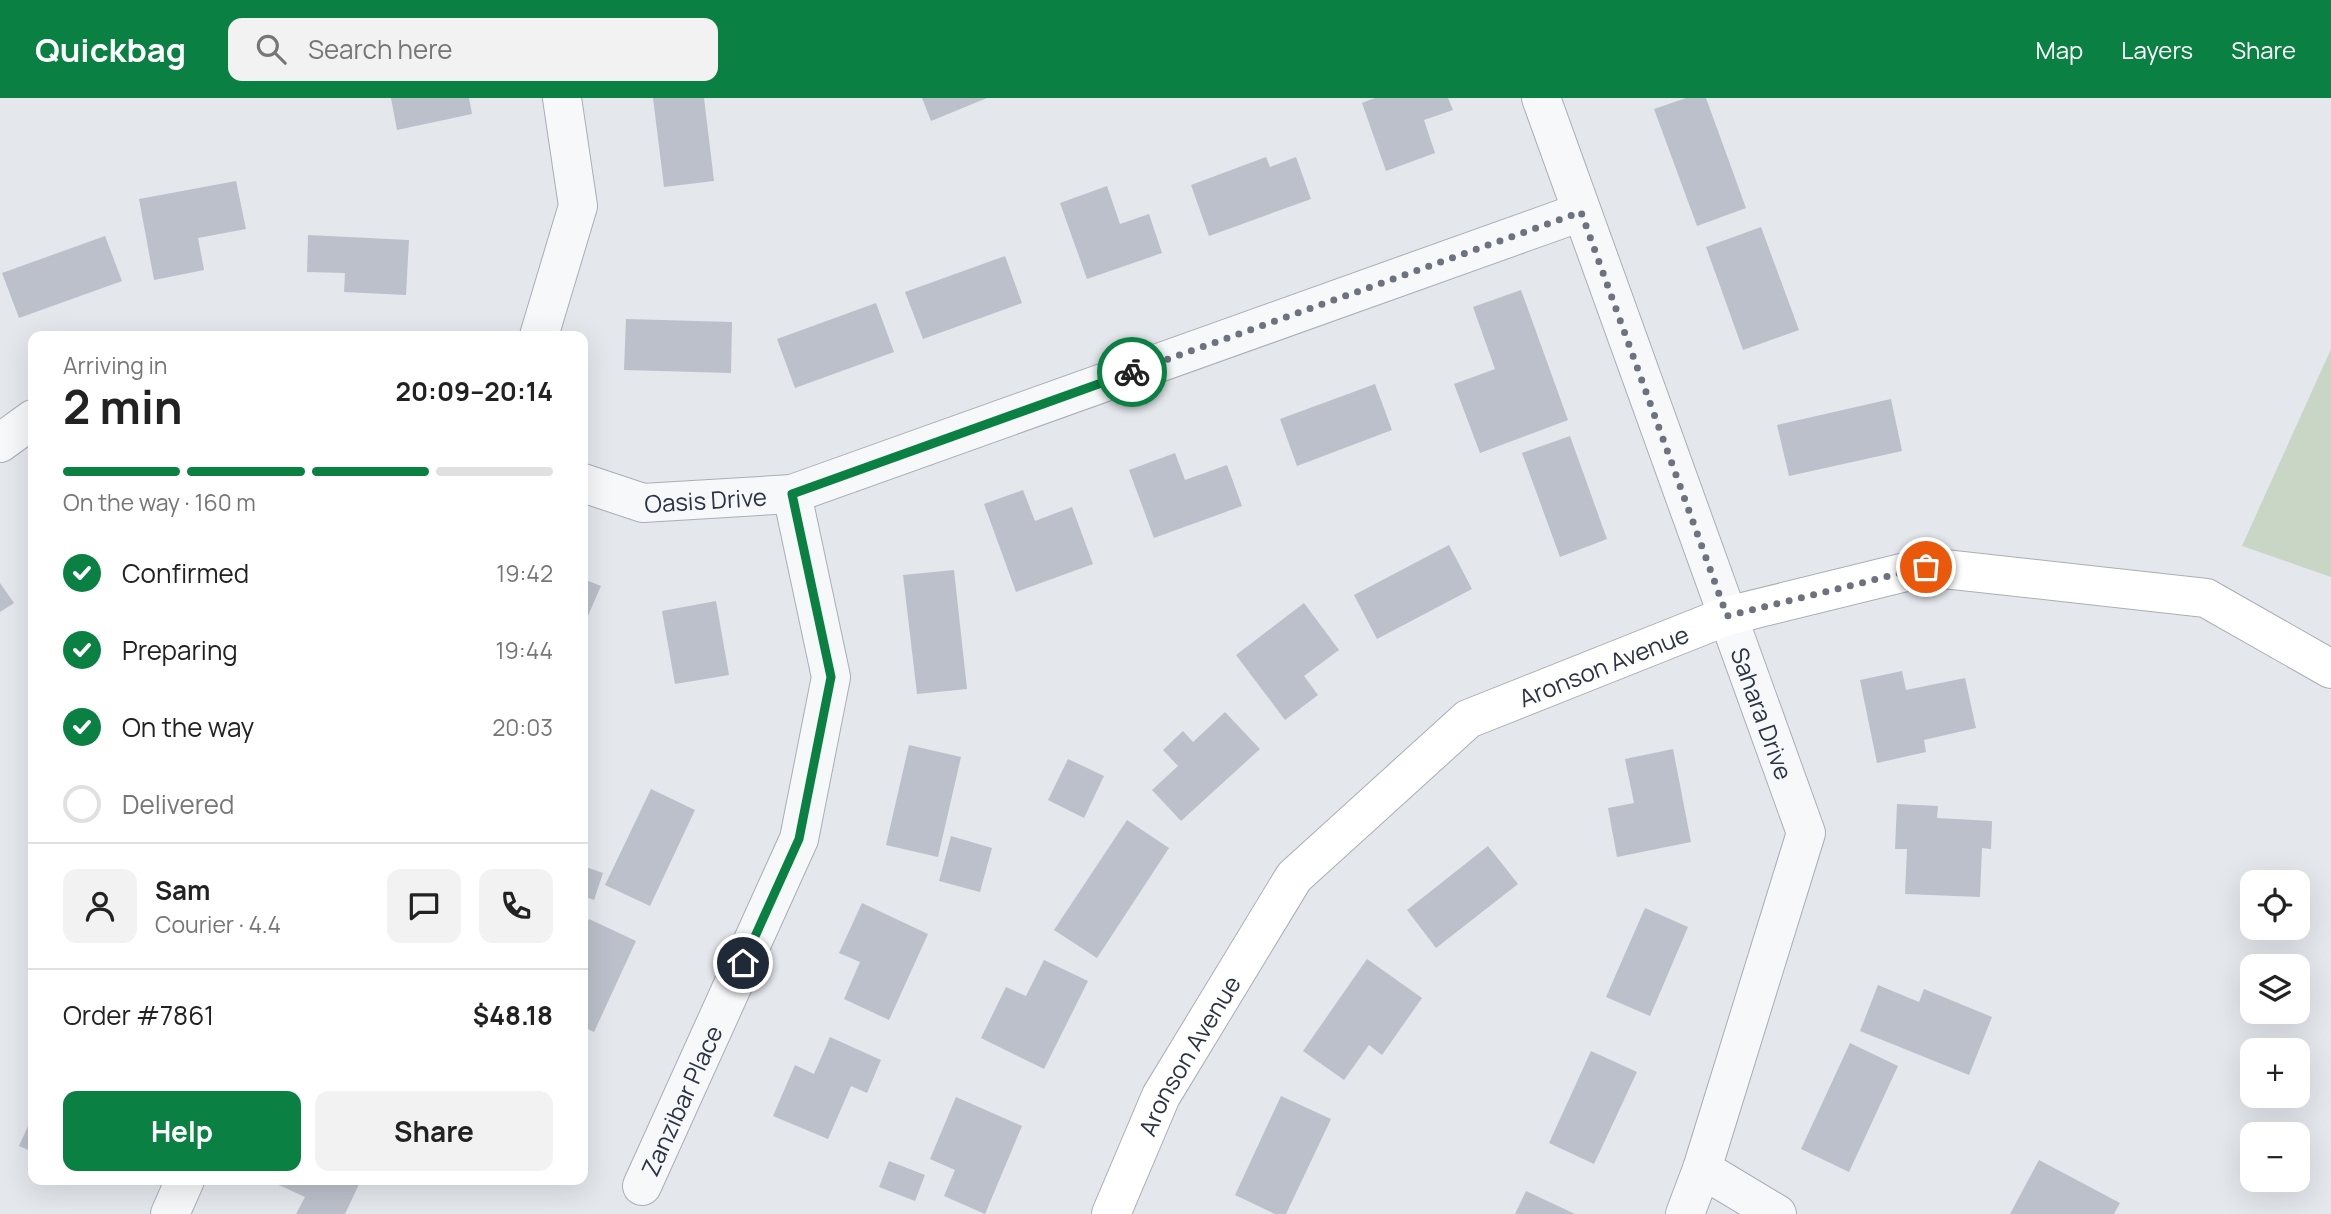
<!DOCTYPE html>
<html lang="en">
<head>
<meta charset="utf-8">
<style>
  :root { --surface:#fff; --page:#f2f2f2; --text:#222; --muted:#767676; --line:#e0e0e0; --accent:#0b8043 }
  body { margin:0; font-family:Manrope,sans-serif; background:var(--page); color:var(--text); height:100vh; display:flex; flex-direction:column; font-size:26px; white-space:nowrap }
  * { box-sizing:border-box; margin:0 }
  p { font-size:23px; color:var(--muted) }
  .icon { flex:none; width:38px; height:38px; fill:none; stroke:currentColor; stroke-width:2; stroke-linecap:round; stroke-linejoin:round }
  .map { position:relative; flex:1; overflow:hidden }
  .panel { position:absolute; left:28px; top:233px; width:560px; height:854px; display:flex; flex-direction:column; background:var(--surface); border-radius:14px; box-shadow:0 7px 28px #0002 }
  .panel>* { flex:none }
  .fabs { position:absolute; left:2240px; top:772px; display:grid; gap:14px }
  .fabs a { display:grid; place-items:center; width:70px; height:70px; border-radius:14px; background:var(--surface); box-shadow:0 7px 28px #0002; font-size:35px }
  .pin { position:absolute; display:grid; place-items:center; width:60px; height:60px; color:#fff; margin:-30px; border:4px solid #fff; border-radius:50%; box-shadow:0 2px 7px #0007 }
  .courier { position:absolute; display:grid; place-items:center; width:70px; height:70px; margin:-35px; border:5px solid #0b8043; border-radius:50%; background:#fff; color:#222; box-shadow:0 2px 9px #0007 }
  .headline em { font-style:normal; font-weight:700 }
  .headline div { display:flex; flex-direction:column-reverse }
  .headline { display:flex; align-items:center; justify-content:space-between; height:119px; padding:0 35px }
  h1 { font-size:46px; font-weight:700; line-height:52px }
  .bar { display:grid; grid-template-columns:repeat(4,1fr); gap:10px 7px; align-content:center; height:84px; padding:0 35px }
  .bar i { height:9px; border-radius:5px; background:var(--line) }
  .bar .selected { background:var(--accent) }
  .bar p { grid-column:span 4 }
  .line { display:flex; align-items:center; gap:18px; padding:0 35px; border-top:2px solid var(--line) }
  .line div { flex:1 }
  .round { display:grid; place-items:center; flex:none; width:74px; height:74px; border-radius:14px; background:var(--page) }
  ol { padding:0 35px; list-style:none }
  li { display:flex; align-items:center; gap:21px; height:77px }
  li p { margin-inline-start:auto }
  li .icon { padding:7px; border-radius:50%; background:var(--accent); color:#fff; stroke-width:4 }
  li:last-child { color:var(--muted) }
  li i { width:38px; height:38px; border:4px solid var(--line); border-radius:50% }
  .action { display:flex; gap:14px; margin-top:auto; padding:14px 35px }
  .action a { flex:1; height:80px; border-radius:14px; background:var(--accent); color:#fff; font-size:28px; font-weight:700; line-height:80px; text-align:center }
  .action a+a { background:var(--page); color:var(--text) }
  header { display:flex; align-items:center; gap:42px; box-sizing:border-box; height:98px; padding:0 35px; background:var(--accent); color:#fff }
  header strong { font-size:33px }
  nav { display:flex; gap:38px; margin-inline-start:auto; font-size:24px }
  .search { width:490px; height:63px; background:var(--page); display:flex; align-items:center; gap:18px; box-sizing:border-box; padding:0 24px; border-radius:14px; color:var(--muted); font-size:26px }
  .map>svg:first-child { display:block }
</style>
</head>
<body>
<header>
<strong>Quickbag</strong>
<div class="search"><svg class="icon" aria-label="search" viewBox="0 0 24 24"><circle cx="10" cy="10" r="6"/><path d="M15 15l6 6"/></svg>Search here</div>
<nav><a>Map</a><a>Layers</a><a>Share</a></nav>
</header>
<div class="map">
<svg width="2331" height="1116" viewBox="0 0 2331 1116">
  <rect width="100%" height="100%" fill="#e4e7ec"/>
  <path fill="#c9d6c5" d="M2331,251V479L2242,448Z"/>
  <path fill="#bbc0ca" d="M391,0H469L472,16L397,32Z
    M653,0H704L714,83L664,89Z
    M922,0H987L931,23Z
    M1375,0H1448L1453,12L1424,22L1435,55L1386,73L1362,5Z
    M1686,0H1706L1746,110L1697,128L1654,11Z
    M1266,59L1270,69L1296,59L1311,101L1209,138L1191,87Z
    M236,83L246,131L198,140L204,172L154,182L139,101Z
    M1107,88L1120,126L1149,116L1162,155L1087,181L1060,105Z
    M1761,129L1799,232L1743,252L1706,149Z
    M308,137L409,142L406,197L344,194L345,175L307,174Z
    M105,138L122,183L19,220L2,175Z
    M1005,158L1022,205L923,241L905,194Z
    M1521,192L1568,322L1480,355L1454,286L1495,271L1473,209Z
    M876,205L894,254L795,290L777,241Z
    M626,221L732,224L731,275L624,272Z
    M1375,286L1392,332L1297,368L1280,321Z
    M1891,301L1902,353L1789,378L1777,327Z
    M1570,338L1607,441L1560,459L1522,355Z
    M1175,355L1185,382L1227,367L1242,408L1154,440L1129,372Z
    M1023,392L1035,423L1072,409L1093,466L1016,494L984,406Z
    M1449,447L1472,491L1377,541L1354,497Z
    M954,472L967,591L917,596L903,477Z
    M583,481L601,488L583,529Z
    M0,485L14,505L0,514Z
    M716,503L729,577L675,586L662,513Z
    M1304,505L1339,552L1304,578L1318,597L1285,622L1236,557Z
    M1902,573L1906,592L1965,580L1976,630L1924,642L1926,654L1877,665L1860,582Z
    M1225,614L1260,651L1181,723L1152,692L1178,668L1163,652L1183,633L1193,644Z
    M909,647L961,659L938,759L886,747Z
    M1673,651L1691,744L1617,759L1608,710L1634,705L1625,661Z
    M1068,661L1104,678L1084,720L1048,702Z
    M651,691L695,712L650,808L605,787Z
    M1897,706L1938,708L1937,720L1992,723L1991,751L1982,750L1980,799L1905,796L1907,751H1895Z
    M1127,722L1169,750L1097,860L1054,832Z
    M951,738L992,750L980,794L939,783Z
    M1488,748L1518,786L1436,850L1407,812Z
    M583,768L603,775L594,802L583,798Z
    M862,805L928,836L889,922L844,901L860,864L839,855Z
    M1645,810L1688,829L1650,918L1606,899Z
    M589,821L636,843L594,934L583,929V833Z
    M1367,861L1422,900L1382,957L1369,947L1344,982L1303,953Z
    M1044,862L1088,883L1044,971L981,940L1006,889L1026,898Z
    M1878,887L1919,904L1924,891L1992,919L1969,977L1860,933Z
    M830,939L881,962L867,995L851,988L828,1041L773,1018L795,967L814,976Z
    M1850,945L1898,968L1849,1074L1801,1051Z
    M1591,953L1637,974L1594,1066L1549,1045Z
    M1281,998L1331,1021L1286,1116H1275L1235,1097Z
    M956,999L1022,1028L985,1116L944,1098L955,1072L930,1061Z
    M33,1017V1054L19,1048Z
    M2039,1062L2120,1105L2114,1116H2010Z
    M889,1063L925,1077L915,1103L879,1089Z
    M268,1082H361L345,1116H296L305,1099Z
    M1526,1093L1575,1116H1515Z"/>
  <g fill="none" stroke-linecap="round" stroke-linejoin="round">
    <defs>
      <g id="minor">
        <path id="s1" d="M1541,0L1806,735L1702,1071L1685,1116"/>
        <path d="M539,238L578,108L562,0"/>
        <path d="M0,345L33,321"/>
        <path id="s2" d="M583,385L643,405L792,396L1581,114"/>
        <path d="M1702,1071L1777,1116"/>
        <path id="s3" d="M642,1088L799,741L831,579L792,396"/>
        <path d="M170,1116L185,1082"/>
      </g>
      <g id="secondary">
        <path id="s4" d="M1111,1116L1161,998L1294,779L1468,621L1727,518L1926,469L2206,500L2331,571"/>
      </g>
    </defs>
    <use href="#minor" stroke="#a9aeb7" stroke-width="40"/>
    <use href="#secondary" stroke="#a9aeb7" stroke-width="40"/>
    <use href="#minor" stroke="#f7f8fa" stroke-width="38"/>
    <use href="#secondary" stroke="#fff" stroke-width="38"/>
  </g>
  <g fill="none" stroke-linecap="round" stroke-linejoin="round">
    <path stroke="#6c737f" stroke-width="7" stroke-dasharray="0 12.6" d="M1132,274L1581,114L1727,518L1926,469"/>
    <path stroke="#0b8043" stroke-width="9" d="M743,865L799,741L831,579L792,396L1132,274"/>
  </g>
  <g text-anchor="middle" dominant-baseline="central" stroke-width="6" stroke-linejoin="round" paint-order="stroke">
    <g font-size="24" fill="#2b3445" stroke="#f4f6f9">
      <text stroke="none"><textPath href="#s2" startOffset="126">Oasis Drive</textPath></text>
      <text stroke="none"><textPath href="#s4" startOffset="765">Aronson Avenue</textPath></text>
      <text stroke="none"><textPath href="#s1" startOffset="654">Sahara Drive</textPath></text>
      <text stroke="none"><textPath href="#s4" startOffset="177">Aronson Avenue</textPath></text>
      <text stroke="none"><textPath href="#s3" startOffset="94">Zanzibar Place</textPath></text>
    </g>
  </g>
</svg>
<div class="fabs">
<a><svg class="icon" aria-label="locate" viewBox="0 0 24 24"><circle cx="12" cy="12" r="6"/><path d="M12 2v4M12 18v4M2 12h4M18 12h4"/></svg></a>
<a><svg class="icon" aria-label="layers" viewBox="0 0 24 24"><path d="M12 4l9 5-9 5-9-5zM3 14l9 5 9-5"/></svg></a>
<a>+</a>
<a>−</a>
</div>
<div class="pin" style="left:1926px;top:469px;background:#ea580c"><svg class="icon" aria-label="bag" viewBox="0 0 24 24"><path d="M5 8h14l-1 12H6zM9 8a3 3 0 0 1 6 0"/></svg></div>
<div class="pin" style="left:743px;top:865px;background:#1f2937"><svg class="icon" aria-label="home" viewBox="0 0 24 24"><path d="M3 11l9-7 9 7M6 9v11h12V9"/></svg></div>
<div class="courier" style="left:1132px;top:274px"><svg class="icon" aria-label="bike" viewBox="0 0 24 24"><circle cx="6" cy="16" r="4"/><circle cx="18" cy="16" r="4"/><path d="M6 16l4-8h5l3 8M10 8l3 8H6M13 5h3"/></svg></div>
<section class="panel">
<div class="headline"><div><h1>2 min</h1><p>Arriving in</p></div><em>20:09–20:14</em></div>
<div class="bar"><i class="selected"></i><i class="selected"></i><i class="selected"></i><i></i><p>On the way · 160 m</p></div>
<ol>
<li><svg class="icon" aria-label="check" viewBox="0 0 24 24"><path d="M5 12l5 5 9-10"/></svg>Confirmed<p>19:42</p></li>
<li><svg class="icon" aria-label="check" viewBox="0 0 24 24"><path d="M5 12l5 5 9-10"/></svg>Preparing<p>19:44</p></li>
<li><svg class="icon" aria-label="check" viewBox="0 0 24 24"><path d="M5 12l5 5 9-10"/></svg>On the way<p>20:03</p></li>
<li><i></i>Delivered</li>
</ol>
<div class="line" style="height:126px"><a class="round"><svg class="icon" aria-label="person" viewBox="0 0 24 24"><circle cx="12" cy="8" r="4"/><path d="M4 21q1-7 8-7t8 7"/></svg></a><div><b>Sam</b><p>Courier · 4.4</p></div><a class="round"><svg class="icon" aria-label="chat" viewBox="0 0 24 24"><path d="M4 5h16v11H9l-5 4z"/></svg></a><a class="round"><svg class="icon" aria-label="phone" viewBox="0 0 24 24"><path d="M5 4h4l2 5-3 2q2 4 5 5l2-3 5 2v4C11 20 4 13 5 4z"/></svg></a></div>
<div class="line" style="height:91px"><div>Order #7861</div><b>$48.18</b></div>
<div class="action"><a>Help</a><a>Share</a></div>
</section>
</div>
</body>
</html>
